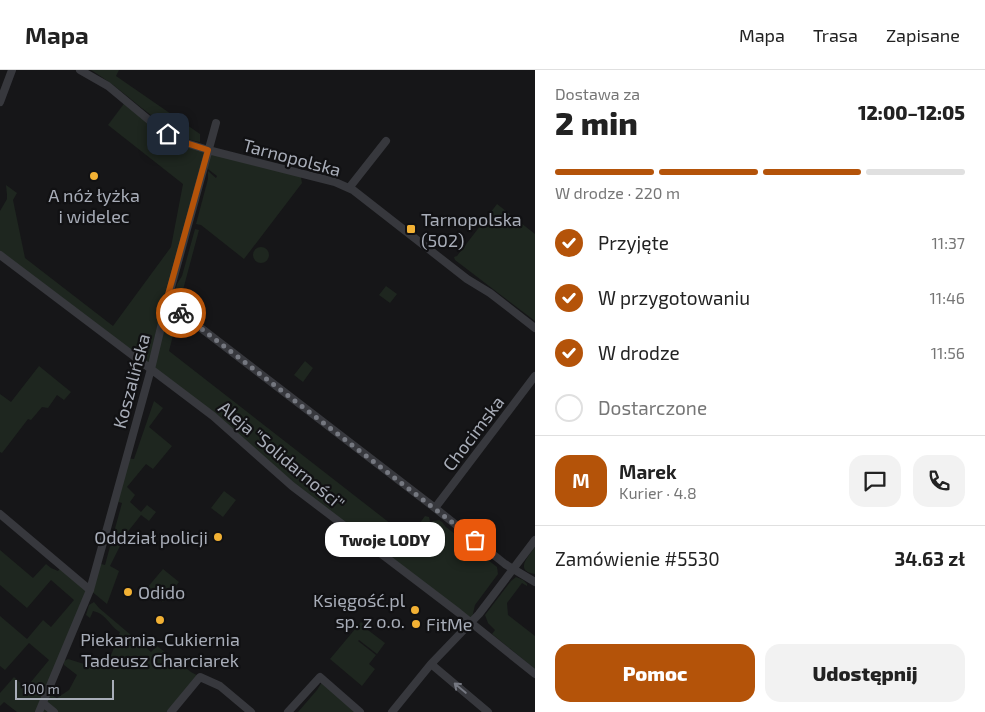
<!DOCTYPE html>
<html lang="pl">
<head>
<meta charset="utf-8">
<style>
  :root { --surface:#fff; --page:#f2f2f2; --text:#222; --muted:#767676; --line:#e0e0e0; --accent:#b45309 }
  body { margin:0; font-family:"Exo 2",sans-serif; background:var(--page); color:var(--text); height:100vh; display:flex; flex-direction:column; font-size:19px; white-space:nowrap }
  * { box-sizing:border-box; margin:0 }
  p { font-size:16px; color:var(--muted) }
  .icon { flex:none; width:28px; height:28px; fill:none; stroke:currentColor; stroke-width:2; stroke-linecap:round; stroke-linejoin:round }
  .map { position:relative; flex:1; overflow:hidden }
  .drawer { display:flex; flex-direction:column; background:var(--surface); width:450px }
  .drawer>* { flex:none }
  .scale { position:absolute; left:15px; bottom:12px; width:99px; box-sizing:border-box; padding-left:5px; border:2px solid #a8adb8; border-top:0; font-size:14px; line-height:18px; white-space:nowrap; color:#a8adb8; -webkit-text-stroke:4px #111113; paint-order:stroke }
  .pin { position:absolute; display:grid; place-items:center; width:42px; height:42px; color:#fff; margin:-21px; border-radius:10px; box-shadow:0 2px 8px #0006 }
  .courier { position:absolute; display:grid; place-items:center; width:50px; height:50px; margin:-25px; border:4px solid #b45309; border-radius:50%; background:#fff; color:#222; box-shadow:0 1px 6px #0007 }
  .bubble { position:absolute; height:35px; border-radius:15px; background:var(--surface); box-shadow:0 1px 4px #0004; font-size:16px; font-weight:800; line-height:35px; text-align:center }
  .summary em { font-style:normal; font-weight:800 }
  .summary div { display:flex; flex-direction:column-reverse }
  .summary { display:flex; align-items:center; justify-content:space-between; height:85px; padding:0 20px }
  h1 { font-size:32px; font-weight:800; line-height:38px }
  .bar { display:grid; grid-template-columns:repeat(4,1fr); gap:8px 5px; align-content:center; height:60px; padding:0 20px }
  .bar i { height:6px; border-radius:4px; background:var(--line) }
  .bar .on { background:var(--accent) }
  .bar p { grid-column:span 4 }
  .line { display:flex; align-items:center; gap:12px; padding:0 20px; border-top:1px solid var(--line) }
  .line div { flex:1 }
  .round { display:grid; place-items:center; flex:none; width:52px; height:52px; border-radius:15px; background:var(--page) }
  ol { padding:0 20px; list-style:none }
  li { display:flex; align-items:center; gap:15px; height:55px }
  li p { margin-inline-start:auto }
  li .icon { padding:5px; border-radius:50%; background:var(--accent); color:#fff; stroke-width:4 }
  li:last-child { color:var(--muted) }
  li i { width:28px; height:28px; border:2px solid var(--line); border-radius:50% }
  .cta { display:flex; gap:10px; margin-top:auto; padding:10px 20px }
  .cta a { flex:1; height:58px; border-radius:15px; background:var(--accent); color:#fff; font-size:20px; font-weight:800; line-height:58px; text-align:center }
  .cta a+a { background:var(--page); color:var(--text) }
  header { display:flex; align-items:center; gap:30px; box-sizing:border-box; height:70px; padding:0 25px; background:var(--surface); border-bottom:1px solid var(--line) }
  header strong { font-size:24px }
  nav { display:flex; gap:28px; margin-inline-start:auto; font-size:18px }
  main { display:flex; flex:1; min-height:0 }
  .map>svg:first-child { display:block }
</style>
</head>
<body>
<header>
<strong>Mapa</strong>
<nav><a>Mapa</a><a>Trasa</a><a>Zapisane</a></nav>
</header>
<main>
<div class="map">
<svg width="535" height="642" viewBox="0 0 535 642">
  <rect width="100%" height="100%" fill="#161618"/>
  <path fill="#1e261f" d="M91,0H119L116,6L200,64V72C177,68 165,56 147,42C129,28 111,12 91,0Z
    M126,31L181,71L300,103L302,113L244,189L201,155L196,154L208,109V101L216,108L217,106L208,99V83L168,236L179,242L169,281L409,468L425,446L429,447L430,451L414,471L416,473L433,451L439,450L442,452L446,457L497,497L498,504L475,535L471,552L292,416L151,299L0,188V141L7,129V125L6,115L17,123L13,130L25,188L113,256L171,177L183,114L108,55Z
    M497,134L535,164V251L455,190L454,187L457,186Z
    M195,159L199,160L179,235L175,232L174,226L177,214L182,206Z
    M253 185a8 8 0 1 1 16 0a8 8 0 1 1-16 0Z
    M386,216L397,224L390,233L379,225Z
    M305,291L313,298L303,312L294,305Z
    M39,296L71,322L64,330L57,325L48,338L42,337L31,350L28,349L2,383L0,382V324L11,332Z
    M154,331L163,338L149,357L172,376L153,399L146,394L127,417L135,425L130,432L141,442L147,435L156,442L149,451L141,445L126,464L110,496L119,501L107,534L90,520L47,623L57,628L69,620L77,605L64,595V591L68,589L97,598L101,594L108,593L120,562C110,557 107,544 93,541L90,548L86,545L89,535L94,532L99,538L151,582L157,576L191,602L200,607L171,642H17L4,632L0,636V623L14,607L26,618L49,590L29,573L5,600L0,596V546L27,569L43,550L51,557L74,530L51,510L27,538L0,515V480L33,508L46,494L51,498L58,501L62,496L90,519L97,493L105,495L122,433L115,431L126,388L134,389Z
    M224,421L236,430L223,447L211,438Z
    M535,477V504C514,501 528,487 535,477Z
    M163,499L179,512L163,532L147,518Z
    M516,507L523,510L527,514V516L522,513L507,533L508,545L535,566V599L492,564L495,560L488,553L485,545L511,511Z
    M361,552L365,556L364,557L385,573L377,584L359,570L358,571L376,585L369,594L375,599L362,616L330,589Z
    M322,612L357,642H298L317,620Z"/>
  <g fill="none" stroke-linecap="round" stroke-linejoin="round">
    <path stroke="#37383d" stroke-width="8" d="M80,0L108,16L155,55L168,64L183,72L208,80L335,112L353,120L467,209L490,223L535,258
      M0,32L12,0
      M349,118L386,71
      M0,185L213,346L292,416L459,543L535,604
      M167,232L435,438L505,494L535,512
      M435,438L535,306
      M0,444L90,520
      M431,594L488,642
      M43,633L54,642
      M39,642L90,520L151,299L167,232L216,53
      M171,642L200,607L220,616L251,642
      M288,642L320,607L360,642
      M392,642L431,594L479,544L535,470"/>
  </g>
  <defs><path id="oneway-shaft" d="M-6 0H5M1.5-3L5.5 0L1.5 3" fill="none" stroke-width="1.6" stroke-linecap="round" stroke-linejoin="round" transform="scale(1.25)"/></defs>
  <use stroke="#757881" href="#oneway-shaft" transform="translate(460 618) rotate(-140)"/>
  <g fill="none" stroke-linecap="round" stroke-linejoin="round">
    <path stroke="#757880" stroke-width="5" stroke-dasharray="0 9" d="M181,243L475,470"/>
    <path stroke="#b45309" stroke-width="6" d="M168,64L183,72L208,80L166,232L181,243"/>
  </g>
  <g fill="#f2b134" stroke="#111113" stroke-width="2">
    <circle cx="94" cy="106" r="5"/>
    <rect x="406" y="154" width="10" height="10" rx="2.5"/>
    <circle cx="218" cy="467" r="5"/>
    <circle cx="128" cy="522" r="5"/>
    <circle cx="415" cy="540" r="5"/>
    <circle cx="160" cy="550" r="5"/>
    <circle cx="416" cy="554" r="5"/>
  </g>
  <g text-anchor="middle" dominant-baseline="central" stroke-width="4.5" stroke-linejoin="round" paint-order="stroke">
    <g font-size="18" fill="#a8adb8" stroke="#111113">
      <text transform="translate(292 87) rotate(15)">Tarnopolska</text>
      <text transform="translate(131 311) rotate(-75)">Koszalińska</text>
      <text transform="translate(473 363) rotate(-53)">Chocimska</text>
      <text transform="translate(282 385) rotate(40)">Aleja "Solidarności"</text>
    </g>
    <g font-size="18" fill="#a8adb8" stroke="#111113" text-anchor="start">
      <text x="94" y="125" text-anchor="middle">A nóż łyżka<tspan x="94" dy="21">i widelec</tspan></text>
      <text x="421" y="149">Tarnopolska<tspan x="421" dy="21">(502)</tspan></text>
      <text x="208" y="467" text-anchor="end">Oddział policji</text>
      <text x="138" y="522">Odido</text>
      <text x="405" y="530" text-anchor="end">Księgość.pl<tspan x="405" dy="21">sp. z o.o.</tspan></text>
      <text x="426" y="554">FitMe</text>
      <text x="160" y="569" text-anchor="middle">Piekarnia-Cukiernia<tspan x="160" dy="21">Tadeusz Charciarek</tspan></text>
    </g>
  </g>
</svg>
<div class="scale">100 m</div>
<div class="pin" style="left:475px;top:470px;background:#ea580c"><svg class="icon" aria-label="bag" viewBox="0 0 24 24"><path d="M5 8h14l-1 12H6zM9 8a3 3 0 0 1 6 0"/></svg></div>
<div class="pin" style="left:168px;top:64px;background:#1f2937"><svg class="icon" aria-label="home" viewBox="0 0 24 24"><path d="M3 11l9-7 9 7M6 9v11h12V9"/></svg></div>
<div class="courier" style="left:181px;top:243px"><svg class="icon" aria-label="bike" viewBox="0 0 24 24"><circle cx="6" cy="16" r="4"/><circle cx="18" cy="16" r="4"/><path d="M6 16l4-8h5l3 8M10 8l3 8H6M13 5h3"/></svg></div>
<div class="bubble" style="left:325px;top:452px;width:120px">Twoje LODY</div>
</div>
<section class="drawer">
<div class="summary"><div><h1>2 min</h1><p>Dostawa za</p></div><em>12:00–12:05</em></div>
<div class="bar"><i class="on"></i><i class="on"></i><i class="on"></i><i></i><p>W drodze · 220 m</p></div>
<ol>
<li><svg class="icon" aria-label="check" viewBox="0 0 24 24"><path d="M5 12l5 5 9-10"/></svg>Przyjęte<p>11:37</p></li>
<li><svg class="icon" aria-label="check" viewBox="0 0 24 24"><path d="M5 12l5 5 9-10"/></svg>W przygotowaniu<p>11:46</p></li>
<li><svg class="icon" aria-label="check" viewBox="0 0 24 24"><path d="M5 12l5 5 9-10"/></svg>W drodze<p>11:56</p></li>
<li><i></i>Dostarczone</li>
</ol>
<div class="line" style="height:90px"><b class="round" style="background:var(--accent);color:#fff">M</b><div><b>Marek</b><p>Kurier · 4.8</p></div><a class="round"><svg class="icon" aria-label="chat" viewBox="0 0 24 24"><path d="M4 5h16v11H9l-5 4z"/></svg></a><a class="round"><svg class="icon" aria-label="phone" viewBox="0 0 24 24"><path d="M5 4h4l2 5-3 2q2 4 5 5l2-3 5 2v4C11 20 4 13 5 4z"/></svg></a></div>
<div class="line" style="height:65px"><div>Zamówienie #5530</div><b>34.63 zł</b></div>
<div class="cta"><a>Pomoc</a><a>Udostępnij</a></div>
</section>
</main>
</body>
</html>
